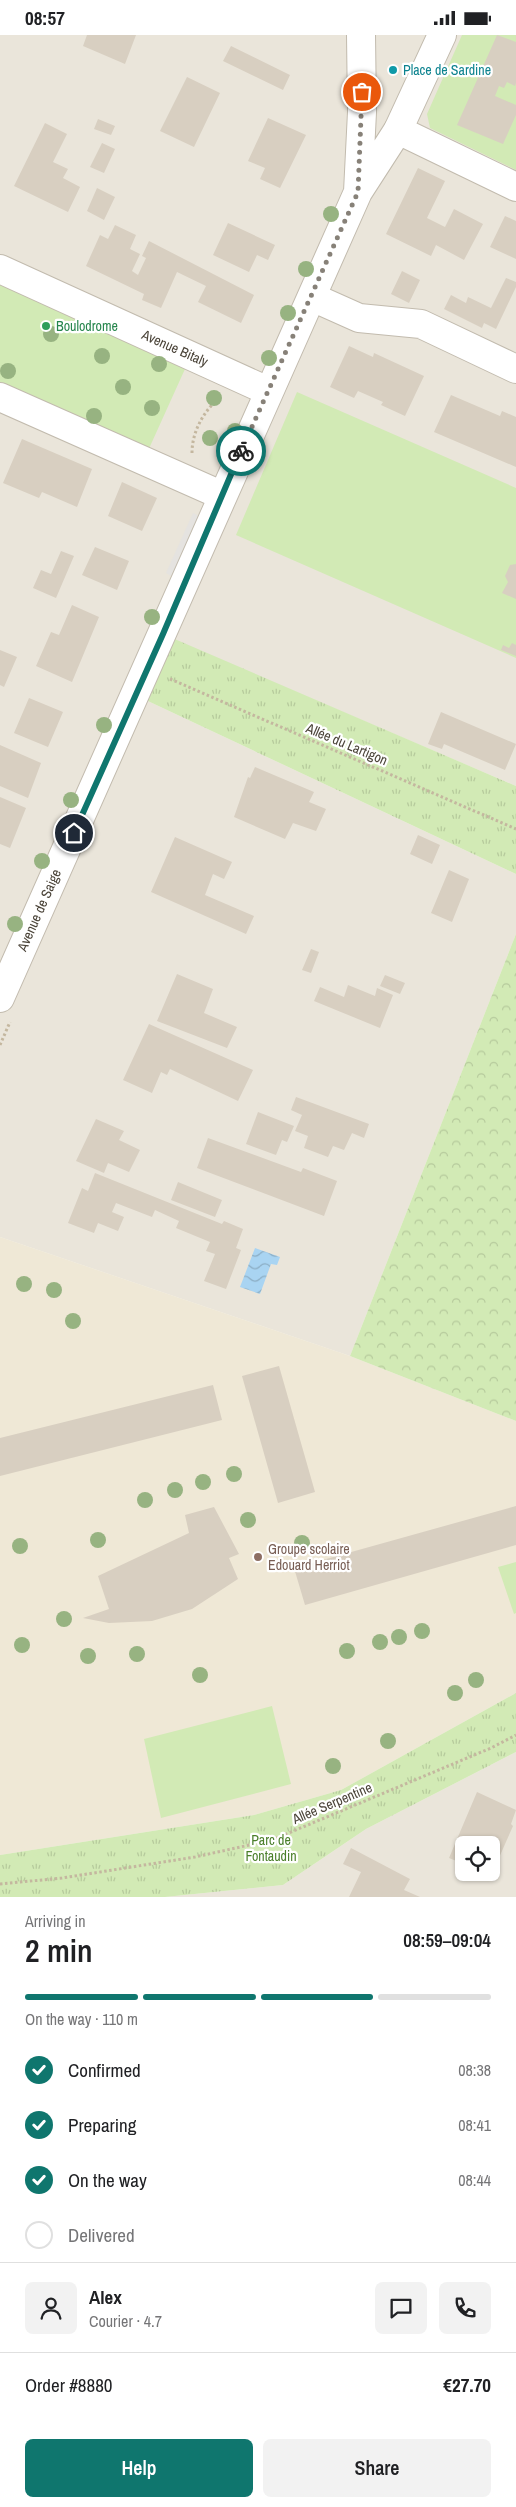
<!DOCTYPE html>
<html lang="en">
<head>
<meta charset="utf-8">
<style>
  :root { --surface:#fff; --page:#f2f2f2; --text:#202124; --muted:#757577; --line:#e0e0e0; --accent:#0f766e }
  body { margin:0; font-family:"Archivo Narrow",sans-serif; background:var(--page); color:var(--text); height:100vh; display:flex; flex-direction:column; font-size:19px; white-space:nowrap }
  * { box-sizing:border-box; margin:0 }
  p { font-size:16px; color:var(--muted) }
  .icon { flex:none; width:28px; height:28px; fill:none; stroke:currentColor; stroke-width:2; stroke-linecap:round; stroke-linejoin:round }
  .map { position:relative; height:1862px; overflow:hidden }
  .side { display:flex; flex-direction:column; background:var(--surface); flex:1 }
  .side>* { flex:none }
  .buttons { position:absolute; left:455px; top:1801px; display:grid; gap:10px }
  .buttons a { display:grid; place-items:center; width:45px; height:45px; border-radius:8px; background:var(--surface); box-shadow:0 1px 4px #0004; font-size:25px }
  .pin { position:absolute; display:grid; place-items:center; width:42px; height:42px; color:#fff; margin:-21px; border:2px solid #fff; border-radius:50%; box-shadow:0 1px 5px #0007 }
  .courier { position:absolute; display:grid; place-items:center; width:50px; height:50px; margin:-25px; border:4px solid #0f766e; border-radius:50%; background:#fff; color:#222; box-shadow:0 1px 6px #0007 }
  .summary em { font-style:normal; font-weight:600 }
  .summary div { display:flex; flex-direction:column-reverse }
  .summary { display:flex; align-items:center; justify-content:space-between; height:85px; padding:0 25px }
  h1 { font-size:32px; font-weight:600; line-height:38px }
  .bar { display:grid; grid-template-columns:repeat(4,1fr); gap:8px 5px; align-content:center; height:60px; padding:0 25px }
  .bar i { height:6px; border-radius:4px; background:var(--line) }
  .bar .on { background:var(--accent) }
  .bar p { grid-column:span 4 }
  .line { display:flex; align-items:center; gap:12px; padding:0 25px; border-top:1px solid var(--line) }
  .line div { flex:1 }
  .round { display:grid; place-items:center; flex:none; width:52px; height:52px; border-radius:8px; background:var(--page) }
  ol { padding:0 25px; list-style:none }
  li { display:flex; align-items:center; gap:15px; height:55px }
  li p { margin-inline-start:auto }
  li .icon { padding:5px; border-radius:50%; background:var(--accent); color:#fff; stroke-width:4 }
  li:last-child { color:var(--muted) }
  li i { width:28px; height:28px; border:2px solid var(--line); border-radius:50% }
  .button { display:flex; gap:10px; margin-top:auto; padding:10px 25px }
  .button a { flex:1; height:58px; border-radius:8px; background:var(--accent); color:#fff; font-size:20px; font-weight:600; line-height:58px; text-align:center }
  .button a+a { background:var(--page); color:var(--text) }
  .status { display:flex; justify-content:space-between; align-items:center; height:35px; padding:0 25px; background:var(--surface); direction:ltr }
  .status svg { height:14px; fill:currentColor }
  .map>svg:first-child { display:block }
</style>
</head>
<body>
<div class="status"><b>08:57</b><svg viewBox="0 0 49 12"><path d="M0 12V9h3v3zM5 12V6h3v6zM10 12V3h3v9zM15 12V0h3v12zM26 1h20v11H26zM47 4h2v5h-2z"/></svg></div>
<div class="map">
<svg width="516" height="1862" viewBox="0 0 516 1862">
  <defs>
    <pattern id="grass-tufts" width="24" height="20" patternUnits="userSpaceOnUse" patternTransform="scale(1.25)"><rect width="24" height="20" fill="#d2eab5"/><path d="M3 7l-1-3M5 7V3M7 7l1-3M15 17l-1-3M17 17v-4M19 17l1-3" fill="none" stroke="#b6ca9c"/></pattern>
    <pattern id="forest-crowns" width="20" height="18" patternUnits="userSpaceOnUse" patternTransform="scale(1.25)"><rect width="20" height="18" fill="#d2eab5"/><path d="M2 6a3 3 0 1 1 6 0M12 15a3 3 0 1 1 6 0" fill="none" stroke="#b6ca9c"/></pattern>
    <pattern id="water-waves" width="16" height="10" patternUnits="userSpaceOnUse" patternTransform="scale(1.25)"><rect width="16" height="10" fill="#a9d4f2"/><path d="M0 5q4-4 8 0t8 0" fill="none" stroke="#8caec5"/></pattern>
  </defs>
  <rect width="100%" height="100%" fill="#f6f3ec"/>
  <path fill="#eae5da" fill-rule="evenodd" d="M0,0H516V751L163,600L135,660L516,839V899L350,1321L0,1202Z
    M516,1717V1862H165L283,1850L366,1794ZM464,1810H491V1838H464Z"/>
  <path fill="#efe8d6" d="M0,1202L350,1321L516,1386V1658L341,1755L254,1780L0,1820Z"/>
  <path fill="url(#grass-tufts)" d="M163,599L516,751V839L135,660Z
    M516,1658V1717L366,1794L283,1850L165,1862H0V1820L254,1780L341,1755Z"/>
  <path fill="url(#forest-crowns)" d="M516,899V1386L350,1321Z"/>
  <path fill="#d2eab5" d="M462,0H516V135L430,93L427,79Z
    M0,249L185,334L147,418L0,353Z
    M297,357L516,453V623L236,500Z
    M516,1527V1578L514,1579L498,1532Z
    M272,1671L291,1749L161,1783L144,1704Z"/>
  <path fill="#e5e3e0" d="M193,478L201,482L173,542L166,538Z"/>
  <path fill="url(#water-waves)" d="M255,1213L280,1222L277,1230L271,1229L260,1259L240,1252Z"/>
  <path fill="#d8cfc1" d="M87,0H136L125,29L83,11Z
    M497,0L516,7V48L515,51L507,47L504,53L499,51L495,61L516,70V80L503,109L457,90Z
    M231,11L290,40L283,55L223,26Z
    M187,42L220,58L194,112L160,96Z
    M268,83L306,100L280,153L260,144L265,133L248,126Z
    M98,84L115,91L111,100L94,94Z
    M45,88L67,99L53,127L68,134L63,143L80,152L68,177L14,151Z
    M102,108L115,114L104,138L90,132Z
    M418,133L445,146L427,183L445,192L454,174L483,189L464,225L436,210L431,221L386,199Z
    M97,153L115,162L104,185L87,176Z
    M505,181L516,186V224L490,212Z
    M228,188L275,210L268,225L257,220L249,237L213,220Z
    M115,190L136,200L130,214L140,219L132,236L138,240L146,223L142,221L149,206L254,260L241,288L198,267L206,251L177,237L161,273L142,265L144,259L86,231L100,200L108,204Z
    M402,236L420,245L409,268L391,259Z
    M506,243L516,247V252L496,294L484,288L482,293L444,274L451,260L466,268L468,262L491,273Z
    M349,311L373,322L374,318L424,341L405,381L381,370L383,367L358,356L354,363L330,352Z
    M451,360L500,381L502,376L516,382V432L434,397Z
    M22,404L92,434L77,472L42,457L39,463L3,448Z
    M122,447L157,463L142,496L108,481Z
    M95,512L129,526L117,555L82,540Z
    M61,516L74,521L56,563L33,553L41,535L51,539Z
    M516,529V564L502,558L508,547L505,541L510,530Z
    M72,570L99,582L72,647L36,631L51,597L59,600Z
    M512,608L516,610V621L501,615L503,610L509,613Z
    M0,615L17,622L4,652L0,650Z
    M29,663L63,677L48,712L14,698Z
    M441,677L516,709L505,735L444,709L442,714L428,709Z
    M0,710L41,728L28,763L0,751Z
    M255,732L314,757L309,767L326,774L316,796L293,788L285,804L234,782L248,742L250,743Z
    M0,762L26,773L10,813L0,809Z
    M418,800L440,810L432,829L410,819Z
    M175,802L232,827L224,844L213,839L205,860L254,881L246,899L151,857Z
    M449,835L469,844L452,887L431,878Z
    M311,914L319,917L311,938L302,935Z
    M177,939L213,954L204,978L237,992L227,1013L157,986Z
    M385,940L405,948L400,959L380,951Z
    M348,950L375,961L377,953L393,960L380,993L314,966L320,952L344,962Z
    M149,989L253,1035L238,1066L170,1034L167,1040L161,1037L152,1058L123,1045Z
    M296,1062L369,1089L364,1103L352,1098L344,1115L333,1111L328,1122L304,1113L308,1101L295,1096L302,1080L291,1075Z
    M258,1077L294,1091L287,1107L282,1105L276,1120L246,1109Z
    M96,1084L124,1096L119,1105L140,1115L129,1137L108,1128L104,1138L76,1126Z
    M208,1103L301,1137L303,1133L337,1146L324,1181L197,1133Z
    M95,1138L222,1189L224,1186L243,1194L236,1213L241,1215L226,1254L204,1246L215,1219L206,1216L210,1207L176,1193L179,1186L155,1175L152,1182L116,1168L112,1177L124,1182L118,1196L98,1188L94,1198L68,1188L82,1153L88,1156Z
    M178,1147L222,1165L215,1182L171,1165Z
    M279,1331L315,1457L278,1468L242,1341Z
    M213,1350L222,1385L0,1441V1403Z
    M516,1471V1510L305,1570L294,1533Z
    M214,1472L239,1519L229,1523L238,1544L192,1574L152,1586L109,1588L83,1583L109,1574L98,1541L189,1498L185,1480Z
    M477,1757L516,1775L511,1789L513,1791L491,1841L482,1838H491V1810H464V1829L449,1823Z
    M351,1813L410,1844L404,1855L420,1862H349L361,1837L343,1829Z"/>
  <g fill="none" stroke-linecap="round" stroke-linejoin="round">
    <defs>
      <path id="minor" d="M398,95L516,152
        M0,234L268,356
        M312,262L359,283L421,289L516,334
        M0,362L221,460"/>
      <path id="tertiary" d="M361,0L362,77L358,157L398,95L442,0
        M0,963L358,157"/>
    </defs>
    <use href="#minor" stroke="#c2bbae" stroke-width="30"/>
    <use href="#tertiary" stroke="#c2bbae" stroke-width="30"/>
    <path stroke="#c4b79f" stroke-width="3" stroke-dasharray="2.5 2.5" stroke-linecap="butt" d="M192,418C192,397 203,377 219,363
      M170,644L516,794
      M0,1010L10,987
      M0,1849L62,1843L195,1822L272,1805L491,1713L516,1700"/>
    <use href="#minor" stroke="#fff" stroke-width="28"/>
    <use href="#tertiary" stroke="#fff" stroke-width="28"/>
  </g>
  <g fill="#97b381">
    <circle cx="331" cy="179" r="8"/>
    <circle cx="306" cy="234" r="8"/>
    <circle cx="288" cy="278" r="8"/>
    <circle cx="51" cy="299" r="8"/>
    <circle cx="102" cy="321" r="8"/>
    <circle cx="269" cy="323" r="8"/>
    <circle cx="159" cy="329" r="8"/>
    <circle cx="8" cy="336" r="8"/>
    <circle cx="123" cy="352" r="8"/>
    <circle cx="214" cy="363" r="8"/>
    <circle cx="152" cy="373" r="8"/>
    <circle cx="94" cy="381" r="8"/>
    <circle cx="235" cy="396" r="8"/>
    <circle cx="210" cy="403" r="8"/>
    <circle cx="152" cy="582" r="8"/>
    <circle cx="104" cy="690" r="8"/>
    <circle cx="71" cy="765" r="8"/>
    <circle cx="42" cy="826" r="8"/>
    <circle cx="15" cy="889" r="8"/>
    <circle cx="24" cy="1249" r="8"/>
    <circle cx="54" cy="1255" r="8"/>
    <circle cx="73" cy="1286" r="8"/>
    <circle cx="234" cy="1439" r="8"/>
    <circle cx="203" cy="1447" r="8"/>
    <circle cx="175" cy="1455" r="8"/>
    <circle cx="145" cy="1465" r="8"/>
    <circle cx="248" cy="1485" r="8"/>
    <circle cx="98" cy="1505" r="8"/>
    <circle cx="302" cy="1508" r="8"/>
    <circle cx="20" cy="1511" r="8"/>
    <circle cx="64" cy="1584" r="8"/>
    <circle cx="422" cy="1596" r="8"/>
    <circle cx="399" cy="1602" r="8"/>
    <circle cx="380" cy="1607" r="8"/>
    <circle cx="22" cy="1610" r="8"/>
    <circle cx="347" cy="1616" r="8"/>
    <circle cx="137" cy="1619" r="8"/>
    <circle cx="88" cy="1621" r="8"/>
    <circle cx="200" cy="1640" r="8"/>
    <circle cx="476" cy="1645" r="8"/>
    <circle cx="455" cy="1658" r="8"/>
    <circle cx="388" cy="1706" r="8"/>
    <circle cx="333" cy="1731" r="8"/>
  </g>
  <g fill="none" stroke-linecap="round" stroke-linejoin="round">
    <path stroke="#878178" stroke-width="5" stroke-dasharray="0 9" d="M241,416L358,157L362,57"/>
    <path stroke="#0f766e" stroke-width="6" d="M74,798L163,599L241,416"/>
  </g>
  <circle fill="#0f9aa8" stroke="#fff" stroke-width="2" cx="393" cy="35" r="5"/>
  <circle fill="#2e9e5b" stroke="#fff" stroke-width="2" cx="46" cy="291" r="5"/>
  <circle fill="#8d6e63" stroke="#fff" stroke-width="2" cx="258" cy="1522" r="5"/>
  <g text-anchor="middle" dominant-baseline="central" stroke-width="4.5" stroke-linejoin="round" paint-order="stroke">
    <g font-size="14" fill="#0d838f" stroke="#fff" text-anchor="start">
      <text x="403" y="35">Place de Sardine</text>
    </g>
    <g font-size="14" fill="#27864d" stroke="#fff" text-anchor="start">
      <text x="56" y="291">Boulodrome</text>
    </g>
    <g font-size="14" fill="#4b4439" stroke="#fff">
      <text transform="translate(175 313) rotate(24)">Avenue Bitaly</text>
      <text transform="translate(347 709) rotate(23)">Allée du Lartigon</text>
      <text transform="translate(39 875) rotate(-66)">Avenue de Saige</text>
      <text transform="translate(332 1768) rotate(-23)">Allée Serpentine</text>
    </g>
    <g font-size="14" fill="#785e54" stroke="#fff" text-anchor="start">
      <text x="268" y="1514">Groupe scolaire<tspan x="268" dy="16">Edouard Herriot</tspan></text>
    </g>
    <g font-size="14" fill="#4a7f2a" stroke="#fff">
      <text x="271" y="1805">Parc de<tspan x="271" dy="16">Fontaudin</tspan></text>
    </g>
  </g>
</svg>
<div class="buttons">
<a><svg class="icon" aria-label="locate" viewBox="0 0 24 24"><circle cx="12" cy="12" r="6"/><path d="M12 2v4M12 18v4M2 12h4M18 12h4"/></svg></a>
</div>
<div class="pin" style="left:362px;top:57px;background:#ea580c"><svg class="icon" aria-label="bag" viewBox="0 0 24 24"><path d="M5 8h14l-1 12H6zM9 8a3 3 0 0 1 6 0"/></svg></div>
<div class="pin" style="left:74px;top:798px;background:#1f2937"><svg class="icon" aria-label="home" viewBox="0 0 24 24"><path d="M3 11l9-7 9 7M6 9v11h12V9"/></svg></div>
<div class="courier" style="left:241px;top:416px"><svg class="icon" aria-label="bike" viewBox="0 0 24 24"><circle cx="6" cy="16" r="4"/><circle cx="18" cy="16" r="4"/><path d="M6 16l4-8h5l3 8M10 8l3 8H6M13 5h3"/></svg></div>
</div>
<section class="side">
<div class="summary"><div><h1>2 min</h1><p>Arriving in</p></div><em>08:59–09:04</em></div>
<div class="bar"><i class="on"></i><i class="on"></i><i class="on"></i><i></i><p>On the way · 110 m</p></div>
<ol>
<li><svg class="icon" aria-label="check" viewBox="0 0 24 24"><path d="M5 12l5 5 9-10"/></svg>Confirmed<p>08:38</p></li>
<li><svg class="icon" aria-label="check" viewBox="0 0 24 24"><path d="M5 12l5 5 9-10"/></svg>Preparing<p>08:41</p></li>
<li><svg class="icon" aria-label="check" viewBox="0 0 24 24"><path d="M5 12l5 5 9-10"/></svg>On the way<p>08:44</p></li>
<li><i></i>Delivered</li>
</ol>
<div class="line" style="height:90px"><a class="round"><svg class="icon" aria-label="person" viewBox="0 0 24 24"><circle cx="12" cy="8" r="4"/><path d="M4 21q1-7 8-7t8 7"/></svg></a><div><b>Alex</b><p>Courier · 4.7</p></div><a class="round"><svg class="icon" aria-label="chat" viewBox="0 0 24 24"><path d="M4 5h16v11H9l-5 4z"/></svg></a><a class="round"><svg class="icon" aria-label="phone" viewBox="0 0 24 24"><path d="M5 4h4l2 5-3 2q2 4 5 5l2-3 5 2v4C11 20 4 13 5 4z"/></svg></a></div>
<div class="line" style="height:65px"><div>Order #8880</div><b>€27.70</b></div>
<div class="button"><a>Help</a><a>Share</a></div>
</section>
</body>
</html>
